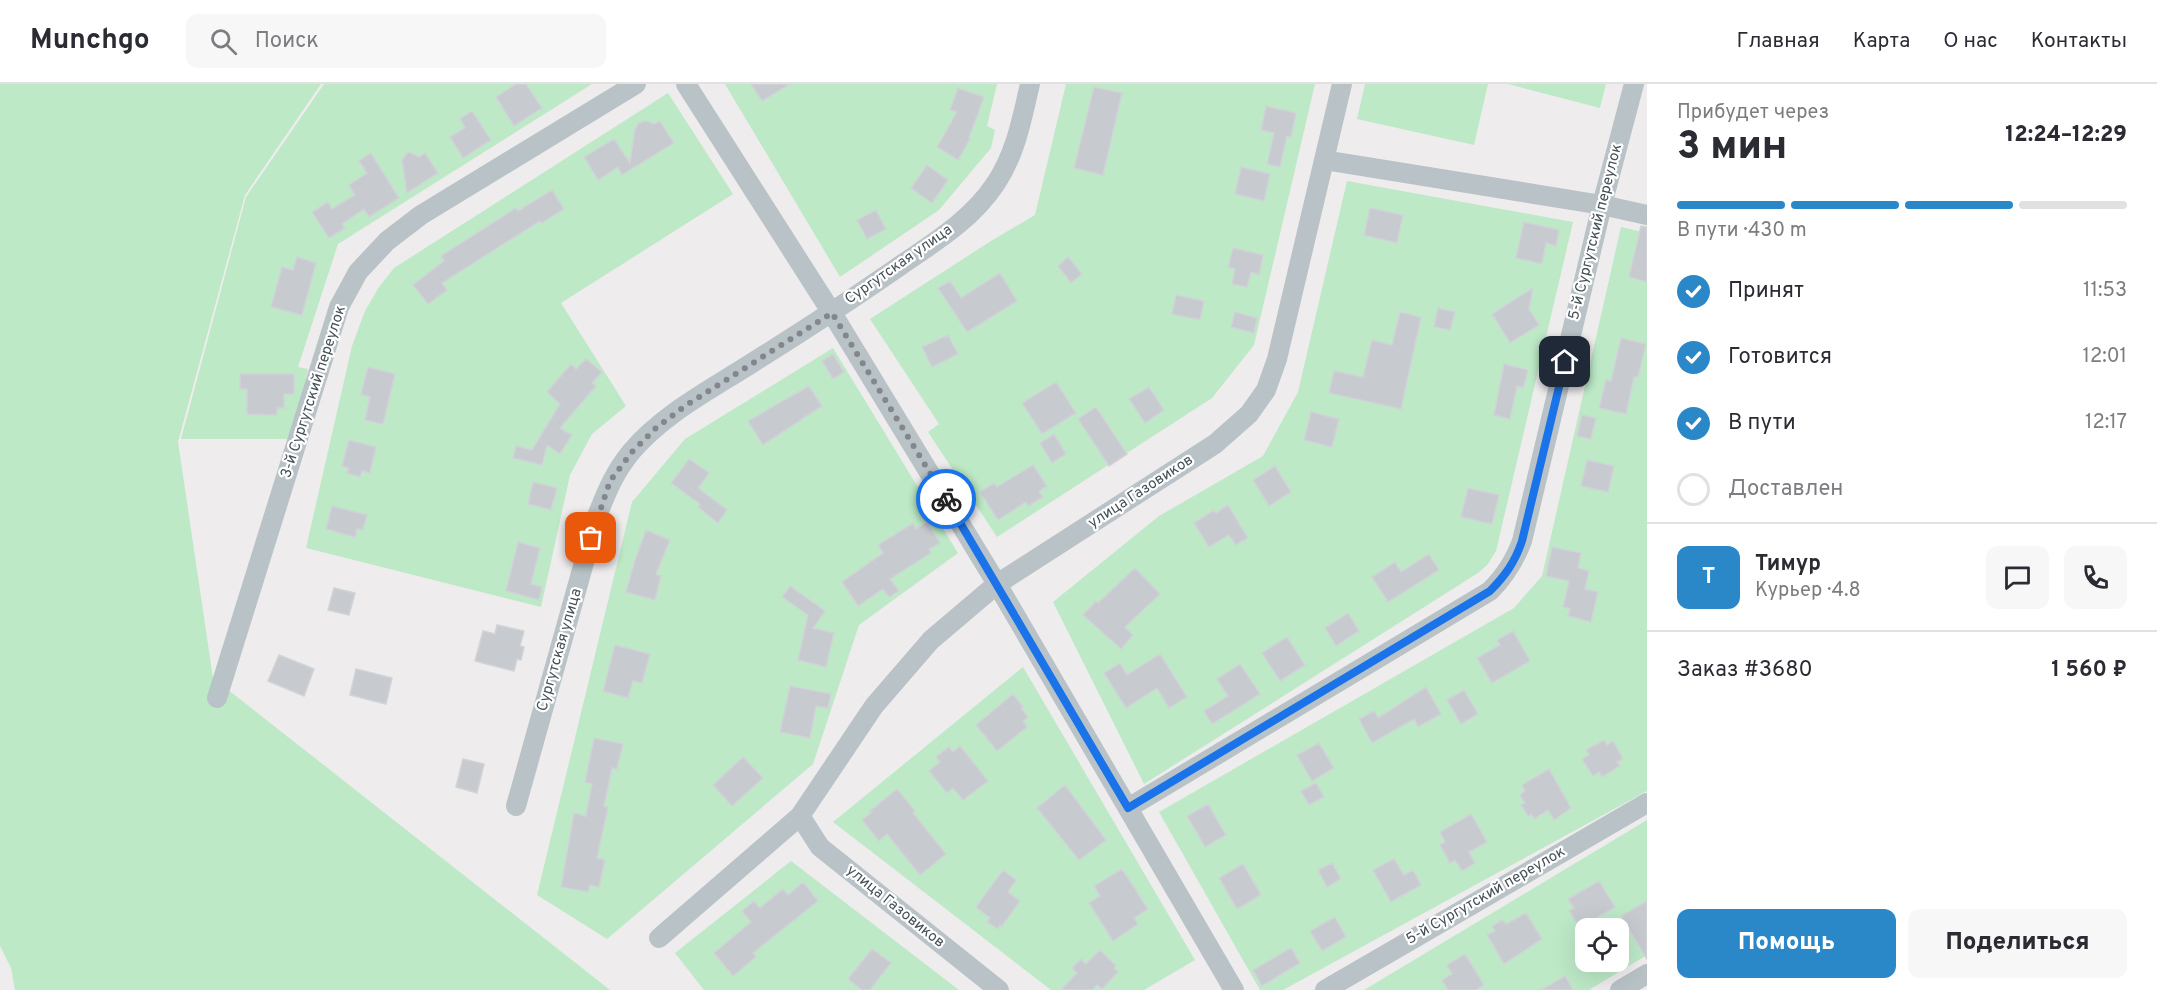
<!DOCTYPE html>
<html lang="ru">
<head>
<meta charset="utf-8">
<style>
  :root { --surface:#fff; --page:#f7f7f7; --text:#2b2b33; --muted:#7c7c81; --line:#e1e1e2; --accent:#2a88c9 }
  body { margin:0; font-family:Overpass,sans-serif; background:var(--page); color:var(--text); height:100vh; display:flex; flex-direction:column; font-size:22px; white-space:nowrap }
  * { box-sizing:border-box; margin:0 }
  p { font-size:20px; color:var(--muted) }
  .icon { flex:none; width:33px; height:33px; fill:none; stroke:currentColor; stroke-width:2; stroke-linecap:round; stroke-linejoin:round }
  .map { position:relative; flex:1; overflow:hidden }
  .panel { display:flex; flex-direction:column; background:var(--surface); width:510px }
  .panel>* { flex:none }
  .tools { position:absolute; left:1575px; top:834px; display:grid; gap:12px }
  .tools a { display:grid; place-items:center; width:54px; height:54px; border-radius:12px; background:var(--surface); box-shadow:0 6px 24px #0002; font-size:30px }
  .pin { position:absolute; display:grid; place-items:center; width:51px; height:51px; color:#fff; margin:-26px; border-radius:12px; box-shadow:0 3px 9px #0006 }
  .courier { position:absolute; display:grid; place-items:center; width:60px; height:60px; margin:-30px; border:4px solid #1a73e8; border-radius:50%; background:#fff; color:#222; box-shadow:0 2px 8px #0007 }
  .overview em { font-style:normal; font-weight:800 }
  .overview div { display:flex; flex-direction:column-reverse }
  .overview { display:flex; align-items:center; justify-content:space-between; height:102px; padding:0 30px }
  h1 { font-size:39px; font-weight:800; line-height:45px }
  .bar { display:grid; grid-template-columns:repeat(4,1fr); gap:9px 6px; align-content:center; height:72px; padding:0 30px }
  .bar i { height:8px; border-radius:4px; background:var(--line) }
  .bar .selected { background:var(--accent) }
  .bar p { grid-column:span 4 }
  .line { display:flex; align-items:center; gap:15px; padding:0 30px; border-top:2px solid var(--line) }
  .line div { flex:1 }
  .round { display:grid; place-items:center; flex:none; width:63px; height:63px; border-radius:12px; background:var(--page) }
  ol { padding:0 30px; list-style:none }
  li { display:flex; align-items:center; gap:18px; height:66px }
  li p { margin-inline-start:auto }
  li .icon { padding:6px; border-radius:50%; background:var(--accent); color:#fff; stroke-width:4 }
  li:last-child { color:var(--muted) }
  li i { width:33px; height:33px; border:3px solid var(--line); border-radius:50% }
  .primary-button { display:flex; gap:12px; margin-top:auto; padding:12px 30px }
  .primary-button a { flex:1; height:69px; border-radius:12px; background:var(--accent); color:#fff; font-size:24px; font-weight:800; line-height:69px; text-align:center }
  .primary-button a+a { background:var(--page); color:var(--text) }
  header { display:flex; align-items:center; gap:36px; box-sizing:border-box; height:84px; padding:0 30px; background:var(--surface); border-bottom:2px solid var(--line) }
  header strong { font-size:28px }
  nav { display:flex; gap:33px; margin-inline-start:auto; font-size:21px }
  .search { width:420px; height:54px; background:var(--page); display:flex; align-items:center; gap:15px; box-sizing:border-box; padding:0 21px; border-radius:12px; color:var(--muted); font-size:22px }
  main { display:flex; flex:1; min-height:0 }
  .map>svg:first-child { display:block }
</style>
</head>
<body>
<header>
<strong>Munchgo</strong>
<div class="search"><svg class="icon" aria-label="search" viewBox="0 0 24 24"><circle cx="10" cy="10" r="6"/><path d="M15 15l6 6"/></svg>Поиск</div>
<nav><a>Главная</a><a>Карта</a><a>О нас</a><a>Контакты</a></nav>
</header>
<main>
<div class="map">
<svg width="1647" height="906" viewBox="0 0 1647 906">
  <rect width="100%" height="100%" fill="#eeecec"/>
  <path fill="#bde9c7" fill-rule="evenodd" d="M0,0H321L245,111L178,358L213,594L610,906H15L11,884L0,862Z
    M324,0H592L338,160L298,283L308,285L293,355H181L246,113Z
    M725,0H997L987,42L995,46L991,64L939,126L840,193Z
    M1066,0H1315L1254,261L1212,314L997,453L928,348L939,340L870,235L991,157L1035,131Z
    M1365,0H1488L1474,61L1357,35Z
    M1508,0H1606L1600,24Z
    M668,9L733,110L561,219L626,322L592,350L570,391L541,523L306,464L352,262L365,227L379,203L394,184Z
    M1347,97L1573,138L1496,467L1488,480L1478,489L1144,700L1053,518L1159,432L1263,372L1298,308Z
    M1621,143L1647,149V707L1283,906H1260L1159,728L1514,524L1542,492Z
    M833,264L958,469L859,541L813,680L607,855L537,811L632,418L685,355Z
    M1023,583L1195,876L1144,906H1051L833,738Z
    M1647,736V871L1589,906H1364ZM1586,844H1618V878H1586Z
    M791,777L959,906H704L675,869Z"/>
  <path fill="#c7cace" stroke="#d0d3d7" stroke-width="1.5" d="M516,0H526L542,24L514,42L496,13Z
    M751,0H790L762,17Z
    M1094,3L1122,9L1103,91L1074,84Z
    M958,4L984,13L969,54L970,55L958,76L937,63L957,28L950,26Z
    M1266,22L1296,29L1291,53L1287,52L1280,83L1267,80L1274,49L1261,46Z
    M472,27L491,56L463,74L450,53L465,44L460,35Z
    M646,37L654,40L660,37L674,59L622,91L618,83L598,96L584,73L614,55L630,79L635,45L639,39Z
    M409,68L419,73L425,69L438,89L407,109L402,76L406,70Z
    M371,69L399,114L369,133L364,125L342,140L345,144L329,154L312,128L328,118L332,125L355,111L349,101L367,89L359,77Z
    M927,81L948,96L932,119L911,104Z
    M1241,83L1270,90L1264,117L1235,110Z
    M552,106L564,125L542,139L540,137L442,199L447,206L428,220L413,201L444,177L441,172L516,124L518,127Z
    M1370,124L1403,131L1397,159L1364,151Z
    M876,126L886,145L867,155L857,136Z
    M1524,138L1559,146L1556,162L1546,159L1542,180L1516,174Z
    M1641,142L1647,143V198L1629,193Z
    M1233,164L1263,171L1259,191L1251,188L1247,203L1232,200L1235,185L1228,183Z
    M297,173L316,179L302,231L271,223L282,183L293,186Z
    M1068,173L1082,190L1071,199L1058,182Z
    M1000,189L1017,217L967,248L938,204L950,197L961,214Z
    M1533,204L1529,225L1539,241L1510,259L1492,230Z
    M1176,211L1204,217L1200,236L1172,230Z
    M1438,224L1455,228L1450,246L1434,243Z
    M1235,228L1257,234L1254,249L1231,243Z
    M1400,228L1421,233L1401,325L1329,309L1334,287L1363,293L1372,256L1392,261Z
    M948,251L958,270L932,283L922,263Z
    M1621,254L1646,260L1638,293H1634L1626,330L1599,324L1606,296L1611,297Z
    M833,270L844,288L833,295L822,277Z
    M586,275L602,288L592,299L596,302L560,344L572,351L560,370L547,361L542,381L513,374L516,362L532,366L560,320L547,308L571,280L576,285Z
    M1504,280L1528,286L1523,304L1517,302L1510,335L1494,331Z
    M368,283L395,290L383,340L365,336L370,313L361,310Z
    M240,290H294V310H284V324H277V331L247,330V305H240Z
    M1056,298L1076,329L1042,350L1022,319Z
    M809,302L822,322L763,361L748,337Z
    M1149,303L1164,326L1145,339L1129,315Z
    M1096,323L1127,370L1109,382L1078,335Z
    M1311,328L1339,335L1332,363L1304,356Z
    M1582,331L1596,334L1591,355L1577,352Z
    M1054,350L1066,370L1052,379L1040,359Z
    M349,356L376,363L370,389L362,387L360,393L347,389L349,384L342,382Z
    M689,375L709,389L698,404L727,426L718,439L698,423L700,420L671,399Z
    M1587,376L1614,382L1608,408L1581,402Z
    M1033,381L1047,402L1039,407L1043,413L1028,422L1026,418L998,436L980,408L994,399L997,403Z
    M1275,382L1291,408L1269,422L1253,396Z
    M533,398L557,404L551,426L528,420Z
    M1468,404L1499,411L1492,440L1461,433Z
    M1228,421L1248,454L1236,461L1229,451L1209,463L1194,439L1214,426L1216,429Z
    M332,422L367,431L363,446L357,445L355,453L326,445Z
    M927,438L940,459L929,465L931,469L890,495L899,507L889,513L883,505L858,522L842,498L883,469L878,461L913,439L916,445Z
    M646,446L670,456L656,490L661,492L655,516L626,508L635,476Z
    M518,458L540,464L531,500L542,503L539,516L506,507Z
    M1552,463L1581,469L1578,484L1589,487L1585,505L1598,508L1591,538L1568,532L1570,525L1563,523L1569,497L1546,492Z
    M1429,470L1439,486L1388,518L1372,493L1395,478L1401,488Z
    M1135,484L1160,510L1125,543L1133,551L1121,565L1083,531L1096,517L1098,519Z
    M790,502L825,527L813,544L834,549L826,583L798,576L808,531L782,513Z
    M334,504L355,509L349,531L328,526Z
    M1348,529L1359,547L1336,562L1325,544Z
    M497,541L524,547L520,562L524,563L521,576L517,575L514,587L475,577L483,547L495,550Z
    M1513,547L1530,577L1492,599L1477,574L1500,561L1497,556Z
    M1287,553L1305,581L1280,597L1262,569Z
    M615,561L650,570L642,599L633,597L628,614L603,607Z
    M1160,570L1187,613L1169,624L1157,604L1126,624L1104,589L1120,579L1127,591Z
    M279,571L314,585L304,612L268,597Z
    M1240,580L1260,610L1212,640L1204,627L1228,612L1217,595Z
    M356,585L392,594L386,620L350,611Z
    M790,602L831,610L828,624L816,622L810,654L780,648Z
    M1426,603L1441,630L1418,643L1414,635L1372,659L1359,635L1374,627L1378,634Z
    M1464,606L1478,630L1461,640L1447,616Z
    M1013,610L1023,623L1021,624L1028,633L1023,637L1027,643L997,667L976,641Z
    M594,654L623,660L617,685L612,684L604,722L608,723L597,774L605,776L599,803L590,801L588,808L561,803L574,729L586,732L592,700L585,698Z
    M1604,656L1607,661L1613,657L1623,675L1617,678L1620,682L1602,693L1599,688L1593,692L1582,675L1589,671L1586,666Z
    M1319,659L1334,684L1312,697L1297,671Z
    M960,662L988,697L963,716L953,704L947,709L929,687L940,678L936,673L949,663L953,668Z
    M743,673L763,694L732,722L713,701Z
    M463,675L484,680L477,709L456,703Z
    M1549,685L1571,724L1554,736L1548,726L1534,735L1531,730L1528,732L1521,721L1525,719L1520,711L1525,707L1522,701Z
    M1316,699L1324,713L1309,721L1301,707Z
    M1065,701L1106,756L1079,776L1037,724Z
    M897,705L915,727L913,729L946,770L920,791L887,750L879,757L862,736L872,728L870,727Z
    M1208,720L1226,751L1205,763L1187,732Z
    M1471,730L1487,758L1469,768L1475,779L1462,787L1455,776L1450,779L1440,761L1445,758L1440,748Z
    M1394,775L1404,791L1413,786L1421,801L1391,818L1373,786Z
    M1332,779L1341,795L1327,803L1318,786Z
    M1243,780L1261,811L1237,825L1219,794Z
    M1122,785L1148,825L1134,834L1138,840L1113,857L1089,819L1100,812L1094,802Z
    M1003,786L1016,796L1008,808L1020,817L1002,842L1000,841L998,845L987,838L990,834L976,823Z
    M1599,797L1615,823L1580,844L1569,827L1574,824L1568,815Z
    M803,798L818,817L753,869L756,873L733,892L714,869L751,838L742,827L754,817L760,824L783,805L788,811Z
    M1647,817V875L1621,832Z
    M1526,829L1542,855L1504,880L1487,851L1495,847L1492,842L1503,836L1506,840Z
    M1335,833L1346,853L1322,867L1310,847Z
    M1291,864L1300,879L1262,902L1253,886Z
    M872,865L891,879L870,906H862L848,895Z
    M1100,866L1116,882L1114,884L1118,888L1102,905L1097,901L1092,906H1061L1077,889L1072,884L1081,875L1086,880Z
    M1465,870L1484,901L1476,906H1448L1442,896L1452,890L1447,881Z
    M1565,892L1573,906H1541Z"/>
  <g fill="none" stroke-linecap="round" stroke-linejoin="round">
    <path stroke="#b8c2c7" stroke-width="20" d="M686,0L832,229L997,500L1234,906
      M1324,76L1602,121L1647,131
      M217,614L339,223L358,188L387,157L421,131L636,0
      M516,722L597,432C607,407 614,389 631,368C663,330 710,306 752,279C803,247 854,214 904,179C938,156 973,134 996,99C1016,69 1022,34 1030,0
      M1128,724L1490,507C1505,492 1514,478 1522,457L1602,121L1634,0
      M800,732L820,763L999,906
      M659,854L800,732L874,622L931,556L997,500L1215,360L1249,330L1266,306L1277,275L1342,0
      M1325,906L1647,719
      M1620,906L1647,890"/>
  </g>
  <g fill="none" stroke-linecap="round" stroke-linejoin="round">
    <path stroke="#81878b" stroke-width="6" stroke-dasharray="0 10.8" d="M591,454L610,397L632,368L656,344L685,322L832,229L946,415"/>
    <path stroke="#1a73e8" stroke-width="8" d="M946,415L1128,724L1490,507C1505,492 1515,478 1522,457L1565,278"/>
  </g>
  <g text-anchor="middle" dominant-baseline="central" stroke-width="4.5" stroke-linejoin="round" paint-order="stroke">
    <g font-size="15" fill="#465157" stroke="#fff">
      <text transform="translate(1596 148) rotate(-76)">5-й Сургутский переулок</text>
      <text transform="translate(899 181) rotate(-35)">Сургутская улица</text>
      <text transform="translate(314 308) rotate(-72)">3-й Сургутский переулок</text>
      <text transform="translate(1141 408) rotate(-33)">улица Газовиков</text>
      <text transform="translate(560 566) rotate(-74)">Сургутская улица</text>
      <text transform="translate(1486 812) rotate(-30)">5-й Сургутский переулок</text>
      <text transform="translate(895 823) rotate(39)">улица Газовиков</text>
    </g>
  </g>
</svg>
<div class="tools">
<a><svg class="icon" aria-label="locate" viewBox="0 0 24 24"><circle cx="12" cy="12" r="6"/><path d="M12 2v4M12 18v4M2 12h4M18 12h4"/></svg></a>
</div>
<div class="pin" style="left:591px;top:454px;background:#ea580c"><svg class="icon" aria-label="bag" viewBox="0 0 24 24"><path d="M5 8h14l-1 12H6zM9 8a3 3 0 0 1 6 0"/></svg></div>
<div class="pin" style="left:1565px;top:278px;background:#1f2937"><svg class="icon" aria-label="home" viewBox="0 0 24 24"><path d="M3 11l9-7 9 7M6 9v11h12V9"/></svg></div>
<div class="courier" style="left:946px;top:415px"><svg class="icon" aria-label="bike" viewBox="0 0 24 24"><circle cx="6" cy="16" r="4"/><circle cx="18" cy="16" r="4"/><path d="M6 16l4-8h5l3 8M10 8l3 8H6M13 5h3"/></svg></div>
</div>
<section class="panel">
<div class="overview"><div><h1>3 мин</h1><p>Прибудет через</p></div><em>12:24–12:29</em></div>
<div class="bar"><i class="selected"></i><i class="selected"></i><i class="selected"></i><i></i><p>В пути · 430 m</p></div>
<ol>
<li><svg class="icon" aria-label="check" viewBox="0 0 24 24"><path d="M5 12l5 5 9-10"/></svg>Принят<p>11:53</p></li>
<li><svg class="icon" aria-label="check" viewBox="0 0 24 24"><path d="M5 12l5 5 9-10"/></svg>Готовится<p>12:01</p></li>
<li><svg class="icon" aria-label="check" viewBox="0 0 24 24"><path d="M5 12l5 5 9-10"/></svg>В пути<p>12:17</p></li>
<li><i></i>Доставлен</li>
</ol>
<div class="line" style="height:108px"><b class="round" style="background:var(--accent);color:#fff">Т</b><div><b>Тимур</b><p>Курьер · 4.8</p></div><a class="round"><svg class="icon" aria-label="chat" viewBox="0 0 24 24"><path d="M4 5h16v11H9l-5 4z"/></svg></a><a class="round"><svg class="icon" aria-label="phone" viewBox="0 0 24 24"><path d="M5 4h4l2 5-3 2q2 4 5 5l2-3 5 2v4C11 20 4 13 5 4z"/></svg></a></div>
<div class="line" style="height:78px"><div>Заказ #3680</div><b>1 560 ₽</b></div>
<div class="primary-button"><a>Помощь</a><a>Поделиться</a></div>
</section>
</main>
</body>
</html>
